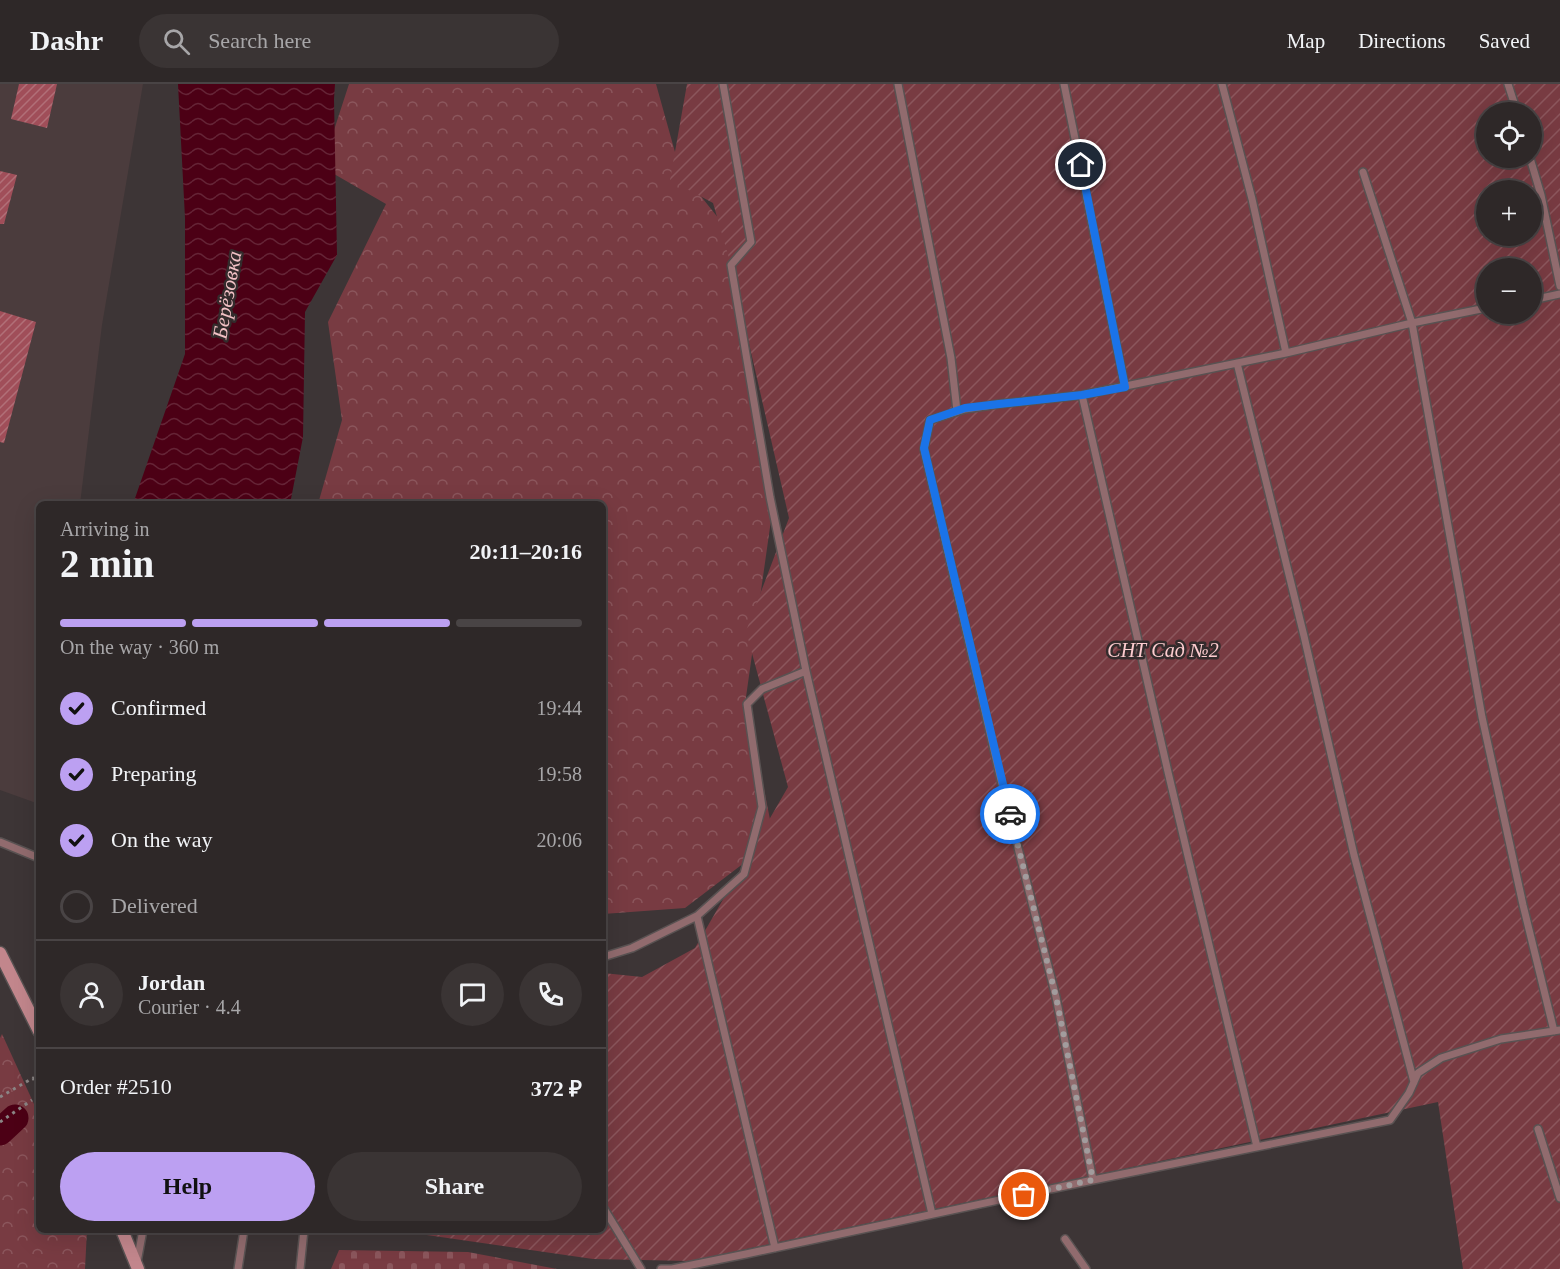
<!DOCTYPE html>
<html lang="en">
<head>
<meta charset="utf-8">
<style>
  :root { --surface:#2e2828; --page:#3a3434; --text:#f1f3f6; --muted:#a7a6a8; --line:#494445; --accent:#bca0f2 }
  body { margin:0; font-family:"Times New Roman",serif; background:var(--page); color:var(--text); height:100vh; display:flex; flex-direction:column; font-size:22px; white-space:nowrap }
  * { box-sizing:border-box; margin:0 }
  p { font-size:20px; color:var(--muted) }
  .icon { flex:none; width:33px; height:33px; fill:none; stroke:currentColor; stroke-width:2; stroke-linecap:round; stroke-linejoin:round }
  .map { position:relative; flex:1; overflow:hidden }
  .drawer { position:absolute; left:36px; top:417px; width:570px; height:732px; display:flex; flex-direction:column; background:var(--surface); border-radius:9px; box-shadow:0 6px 24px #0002,0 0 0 2px var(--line) }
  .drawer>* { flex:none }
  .buttons { position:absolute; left:1476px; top:18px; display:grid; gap:12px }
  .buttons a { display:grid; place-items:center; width:66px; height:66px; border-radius:50%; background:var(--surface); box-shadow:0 6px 24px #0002,0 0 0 2px var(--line); font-size:30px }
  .pin { position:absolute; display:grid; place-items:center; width:51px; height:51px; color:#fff; margin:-26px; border:3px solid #fff; border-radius:50%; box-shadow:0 2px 6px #0007 }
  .courier { position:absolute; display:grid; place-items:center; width:60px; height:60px; margin:-30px; border:4px solid #1a73e8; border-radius:50%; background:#fff; color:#222; box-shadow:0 2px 8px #0007 }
  .head em { font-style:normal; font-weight:700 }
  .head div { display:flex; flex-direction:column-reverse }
  .head { display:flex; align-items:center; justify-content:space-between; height:102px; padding:0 24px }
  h1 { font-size:39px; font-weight:700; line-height:45px }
  .bar { display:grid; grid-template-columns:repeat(4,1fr); gap:9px 6px; align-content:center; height:72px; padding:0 24px }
  .bar i { height:8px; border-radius:4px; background:var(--line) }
  .bar .on { background:var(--accent) }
  .bar p { grid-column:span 4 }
  .line { display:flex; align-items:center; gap:15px; padding:0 24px; border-top:2px solid var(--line) }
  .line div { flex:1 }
  .round { display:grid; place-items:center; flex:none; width:63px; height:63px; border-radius:32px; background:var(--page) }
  ol { padding:0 24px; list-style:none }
  li { display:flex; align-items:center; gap:18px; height:66px }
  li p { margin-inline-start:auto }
  li .icon { padding:6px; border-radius:50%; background:var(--accent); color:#111; stroke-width:4 }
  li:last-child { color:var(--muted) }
  li i { width:33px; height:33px; border:3px solid var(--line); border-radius:50% }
  .cta { display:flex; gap:12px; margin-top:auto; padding:12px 24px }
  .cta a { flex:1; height:69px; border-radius:36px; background:var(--accent); color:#111; font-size:24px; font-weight:700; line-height:69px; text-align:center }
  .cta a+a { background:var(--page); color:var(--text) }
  header { display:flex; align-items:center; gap:36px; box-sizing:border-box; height:84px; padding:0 30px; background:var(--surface); border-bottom:2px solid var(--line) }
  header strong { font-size:28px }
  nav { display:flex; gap:33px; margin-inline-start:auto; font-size:21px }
  .search { width:420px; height:54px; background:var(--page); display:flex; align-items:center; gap:15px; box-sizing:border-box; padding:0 21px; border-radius:33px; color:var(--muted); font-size:22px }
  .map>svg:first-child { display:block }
</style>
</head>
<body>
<header>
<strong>Dashr</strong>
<div class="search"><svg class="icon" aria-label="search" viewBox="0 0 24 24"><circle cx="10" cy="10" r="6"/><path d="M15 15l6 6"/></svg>Search here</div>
<nav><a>Map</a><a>Directions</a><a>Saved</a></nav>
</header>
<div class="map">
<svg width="1560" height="1185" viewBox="0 0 1560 1185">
  <defs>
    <pattern id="forest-crowns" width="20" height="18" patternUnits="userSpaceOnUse" patternTransform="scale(1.5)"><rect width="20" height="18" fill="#783b42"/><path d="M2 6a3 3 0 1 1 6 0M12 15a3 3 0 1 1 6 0" fill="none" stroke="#8b565c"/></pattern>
    <pattern id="cemetery-stones" width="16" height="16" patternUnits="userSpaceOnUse" patternTransform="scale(1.5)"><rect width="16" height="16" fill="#783b42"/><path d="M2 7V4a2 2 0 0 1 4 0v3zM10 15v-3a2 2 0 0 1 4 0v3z" fill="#8b565c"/></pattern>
    <pattern id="garden-furrows" width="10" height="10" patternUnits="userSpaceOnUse" patternTransform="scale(1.5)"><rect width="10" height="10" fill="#783b42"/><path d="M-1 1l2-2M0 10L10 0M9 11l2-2" fill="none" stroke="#8b565c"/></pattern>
    <pattern id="water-waves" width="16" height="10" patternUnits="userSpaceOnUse" patternTransform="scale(1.5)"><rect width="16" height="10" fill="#4c0015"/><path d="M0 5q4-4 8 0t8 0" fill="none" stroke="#652436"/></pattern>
    <pattern id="building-hatch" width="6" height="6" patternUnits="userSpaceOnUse" patternTransform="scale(1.5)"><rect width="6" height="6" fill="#a04e59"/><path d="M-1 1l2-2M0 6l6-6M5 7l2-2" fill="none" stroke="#b16f78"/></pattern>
  </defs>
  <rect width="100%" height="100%" fill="#3d3536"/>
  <path fill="#4b3c3d" d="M0,0H143L102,241L80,420H39V720L0,706Z"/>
  <path fill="url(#forest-crowns)" d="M349,0H656L680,86L731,150L772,429L746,613L774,756L685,824L603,830V420H318L342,336L328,238L386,120L322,83Z
    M2,950L39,1031V1146H87L85,1185H0V954Z"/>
  <path fill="url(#cemetery-stones)" d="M339,1166L468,1168L557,1185H331Z"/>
  <path fill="url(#garden-furrows)" fill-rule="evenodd" d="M687,0H1560V1185H1463L1438,1018L690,1177L593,1175L392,1146H603V889L642,893L695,864L788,703L746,547L789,434L731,181L713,119L670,96ZM1486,28H1532V74H1486ZM1486,106H1532V152H1486ZM1486,184H1532V230H1486Z"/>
  <path fill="url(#water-waves)" d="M178,0H335L334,15L337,171L305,228L303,353L290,420H133L185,270V134Z"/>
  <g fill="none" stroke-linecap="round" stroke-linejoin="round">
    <path stroke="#4c0015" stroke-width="27" d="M0,1048L15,1034"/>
  </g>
  <path fill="url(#building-hatch)" d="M19,0H57L47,44L11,35Z
    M0,87L17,91L4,140H0Z
    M0,227L36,238L4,359L0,358Z"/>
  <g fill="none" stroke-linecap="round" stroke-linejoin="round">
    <defs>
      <path id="lane" d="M723,0L751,158L731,181L770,413L806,587L762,605L747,620L762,723L744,790L697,832L775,1164
        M898,0L951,274L957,327
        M1064,0L1125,303
        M1222,0L1252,115L1286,269
        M1508,0L1517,28
        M1530,74L1541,111L1560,202
        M1363,88L1412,239L1482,633L1523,821L1554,947
        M1532,216L1560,210
        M1486,224L1412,239L1286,269L1082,311L999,320L965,325L930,336L924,365L1004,709L1056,913L1093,1096L1390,1036L1409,1009L1418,989L1441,974L1501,955L1560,946
        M1237,279L1304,552L1354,771L1414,998
        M1082,311L1168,688L1257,1063
        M806,587L932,1130
        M0,758L39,774
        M603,873L632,864L697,832
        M1538,1045L1560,1114
        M603,1123L641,1185
        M1065,1155L1086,1185
        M137,1178L143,1146
        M238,1185L244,1146
        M300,1185L304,1146
        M661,1185H672L746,1170L1093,1096"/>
      <path id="secondary" d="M0,869L39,947
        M122,1146L138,1185"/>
    </defs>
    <use href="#lane" stroke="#595252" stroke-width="10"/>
    <use href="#secondary" stroke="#595252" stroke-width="15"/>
    <path stroke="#8b8585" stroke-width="3" stroke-dasharray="3 4.5" stroke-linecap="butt" d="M0,1013L33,994L39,1006
      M0,1038L32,1016"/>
    <use href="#lane" stroke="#916b6e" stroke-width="7"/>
    <use href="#secondary" stroke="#c2868c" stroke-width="12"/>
  </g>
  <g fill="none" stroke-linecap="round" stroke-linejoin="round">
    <path stroke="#a29c9d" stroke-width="6" stroke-dasharray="0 10.8" d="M1010,730L1056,913L1093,1096L1024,1111"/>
    <path stroke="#1a73e8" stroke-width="8" d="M1010,730L924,364L930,336L965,324L999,320L1082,311L1125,303L1081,81"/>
  </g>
  <g text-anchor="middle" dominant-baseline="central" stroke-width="5" stroke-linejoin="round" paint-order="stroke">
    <g font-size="20" font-style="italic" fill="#fdcccf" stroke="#332b2c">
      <text x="1163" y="566">СНТ Сад №2</text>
    </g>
    <g font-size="21" font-style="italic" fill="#f2c1c5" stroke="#332b2c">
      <text transform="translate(227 211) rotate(-80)">Берёзовка</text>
    </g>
  </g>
</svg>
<div class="buttons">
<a><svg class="icon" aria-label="locate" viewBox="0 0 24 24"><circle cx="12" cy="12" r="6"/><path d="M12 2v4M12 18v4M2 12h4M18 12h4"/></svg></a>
<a>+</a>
<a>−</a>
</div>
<div class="pin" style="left:1024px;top:1111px;background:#ea580c"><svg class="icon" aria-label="bag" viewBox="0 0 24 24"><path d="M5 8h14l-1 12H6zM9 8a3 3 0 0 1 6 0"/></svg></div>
<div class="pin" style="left:1081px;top:81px;background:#1f2937"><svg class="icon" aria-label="home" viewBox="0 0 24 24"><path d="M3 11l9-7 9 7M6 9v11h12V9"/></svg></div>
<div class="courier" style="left:1010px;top:730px"><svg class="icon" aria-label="car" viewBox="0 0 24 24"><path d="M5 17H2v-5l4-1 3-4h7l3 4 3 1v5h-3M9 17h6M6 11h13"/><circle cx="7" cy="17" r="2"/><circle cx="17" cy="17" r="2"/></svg></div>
<section class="drawer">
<div class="head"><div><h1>2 min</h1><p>Arriving in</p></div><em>20:11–20:16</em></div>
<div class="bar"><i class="on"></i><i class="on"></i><i class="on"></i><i></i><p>On the way · 360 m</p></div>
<ol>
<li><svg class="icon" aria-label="check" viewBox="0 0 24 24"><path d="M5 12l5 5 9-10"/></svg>Confirmed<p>19:44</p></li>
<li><svg class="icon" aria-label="check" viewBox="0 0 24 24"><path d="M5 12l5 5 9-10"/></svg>Preparing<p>19:58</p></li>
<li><svg class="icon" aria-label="check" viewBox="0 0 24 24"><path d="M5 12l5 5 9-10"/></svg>On the way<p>20:06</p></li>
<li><i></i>Delivered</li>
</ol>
<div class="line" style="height:108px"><a class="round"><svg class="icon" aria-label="person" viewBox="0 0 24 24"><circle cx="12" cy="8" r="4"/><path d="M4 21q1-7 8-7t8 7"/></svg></a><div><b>Jordan</b><p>Courier · 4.4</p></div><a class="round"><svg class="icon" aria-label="chat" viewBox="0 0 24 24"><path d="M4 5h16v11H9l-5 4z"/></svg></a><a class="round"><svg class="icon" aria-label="phone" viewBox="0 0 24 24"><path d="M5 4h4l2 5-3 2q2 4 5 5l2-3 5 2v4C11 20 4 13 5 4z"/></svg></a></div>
<div class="line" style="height:78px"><div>Order #2510</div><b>372 ₽</b></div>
<div class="cta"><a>Help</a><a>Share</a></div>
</section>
</div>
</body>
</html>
